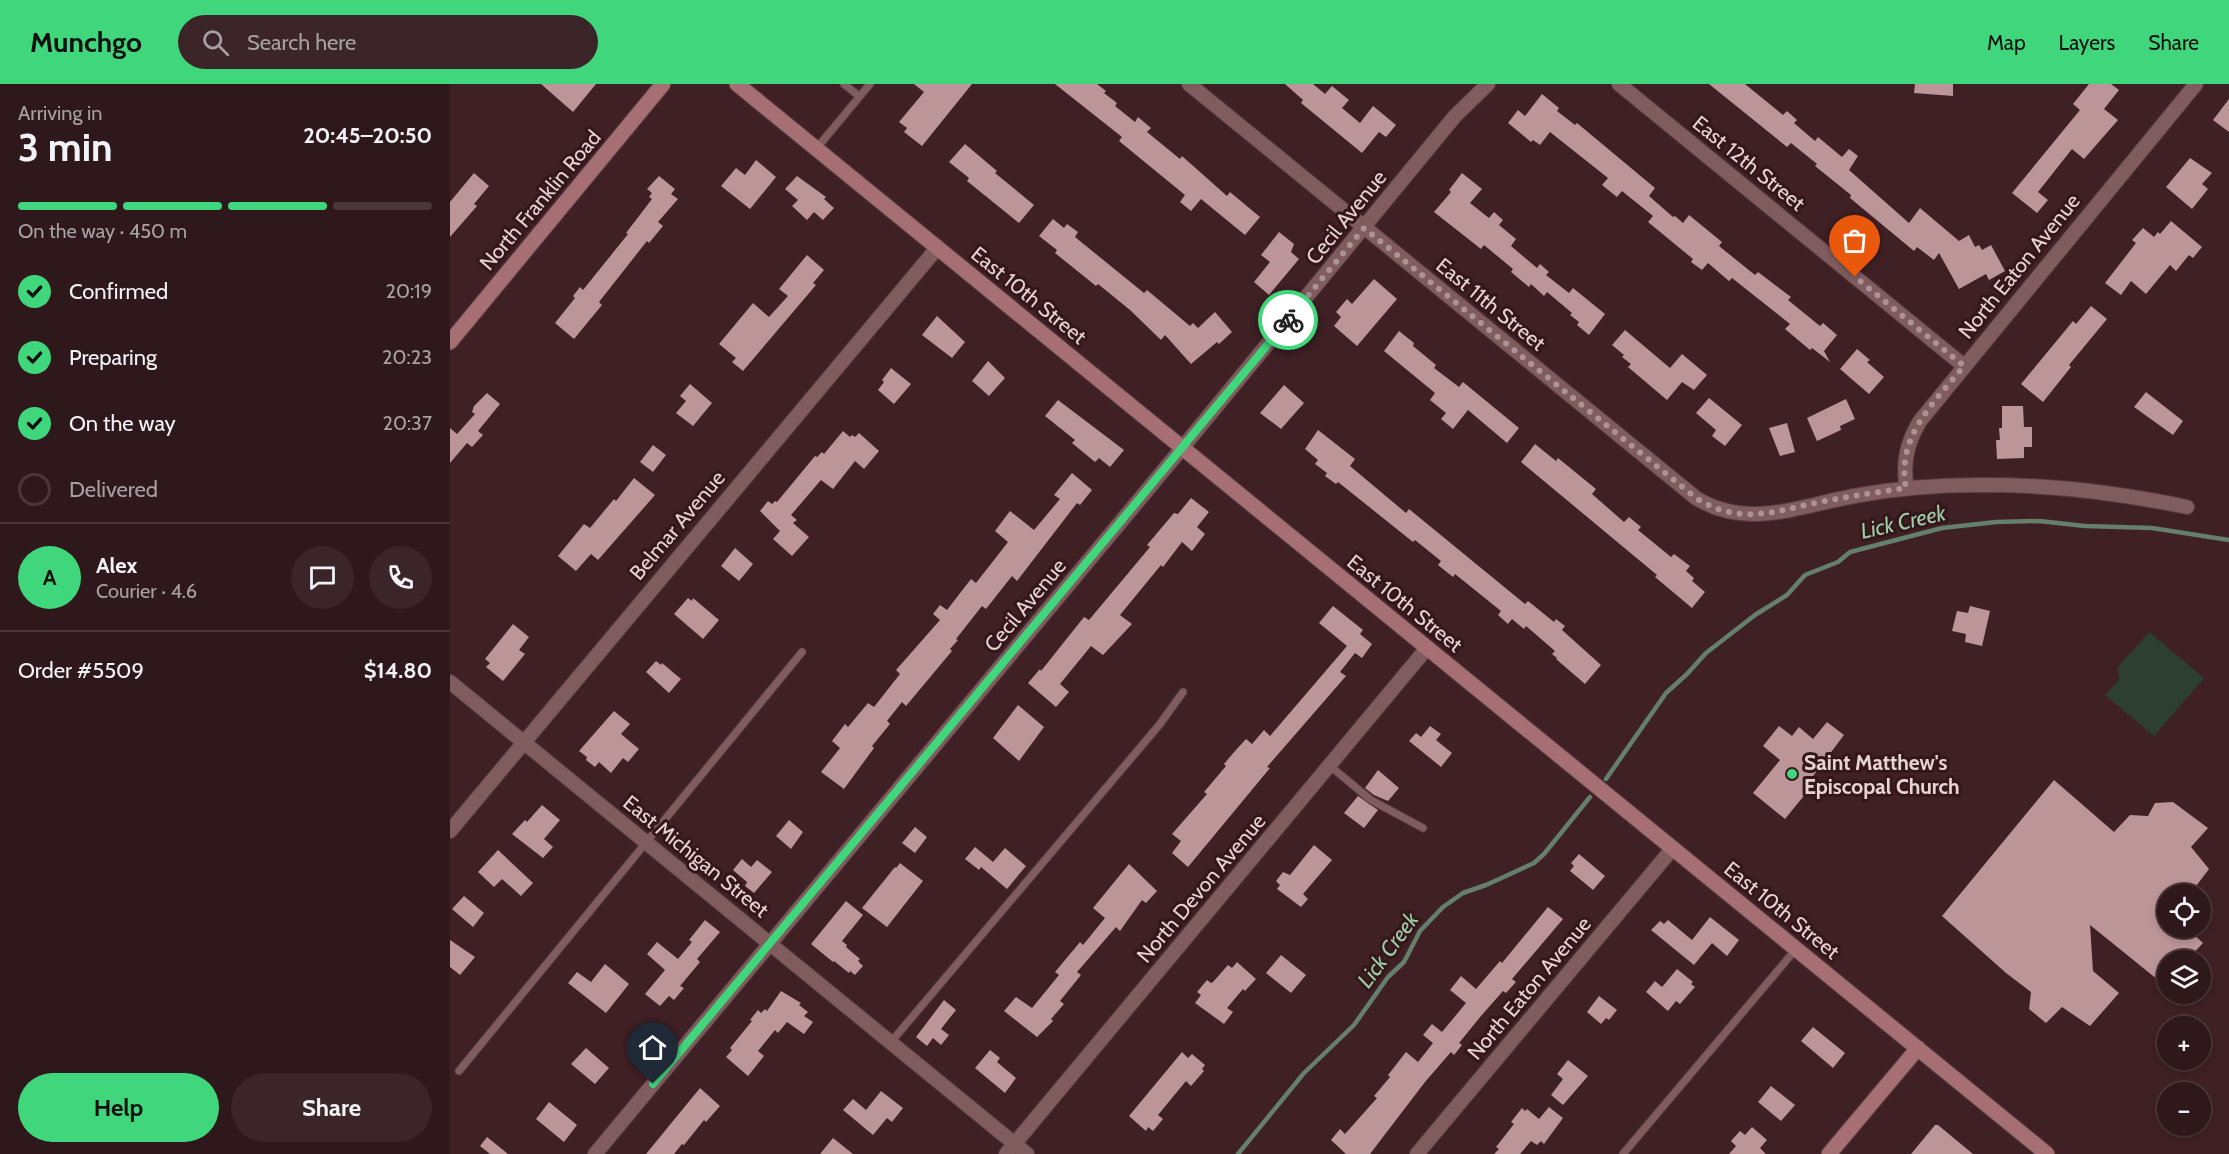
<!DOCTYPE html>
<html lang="en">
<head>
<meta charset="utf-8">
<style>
  :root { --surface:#2f181b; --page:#3b2528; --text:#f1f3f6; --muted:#a7a0a3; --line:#4a373a; --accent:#40d77c }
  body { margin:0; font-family:Cabin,sans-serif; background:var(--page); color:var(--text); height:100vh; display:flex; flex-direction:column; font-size:22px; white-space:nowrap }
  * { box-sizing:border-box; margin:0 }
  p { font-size:20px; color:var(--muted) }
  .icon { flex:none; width:33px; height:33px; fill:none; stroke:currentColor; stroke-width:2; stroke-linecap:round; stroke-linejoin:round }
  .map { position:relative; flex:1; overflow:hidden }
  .drawer { display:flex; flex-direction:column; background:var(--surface); width:450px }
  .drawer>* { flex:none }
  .controls { position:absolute; left:1707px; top:800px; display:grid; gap:12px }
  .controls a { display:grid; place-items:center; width:54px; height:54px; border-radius:50%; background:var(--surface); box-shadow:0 3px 9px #0003,0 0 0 2px var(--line); font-size:30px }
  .pin { position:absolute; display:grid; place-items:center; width:51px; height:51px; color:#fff; margin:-62px -26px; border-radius:50% 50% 50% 0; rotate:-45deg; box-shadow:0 0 6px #0007 }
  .pin .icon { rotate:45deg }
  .courier { position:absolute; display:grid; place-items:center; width:60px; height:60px; margin:-30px; border:4px solid #40d77c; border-radius:50%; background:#fff; color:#222; box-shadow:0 2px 8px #0007 }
  .summary em { font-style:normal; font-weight:700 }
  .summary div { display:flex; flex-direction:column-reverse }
  .summary { display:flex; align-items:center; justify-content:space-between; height:102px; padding:0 18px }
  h1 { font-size:39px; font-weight:700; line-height:45px }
  .bar { display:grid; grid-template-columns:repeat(4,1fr); gap:9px 6px; align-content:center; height:72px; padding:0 18px }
  .bar i { height:8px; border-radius:4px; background:var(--line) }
  .bar .current { background:var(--accent) }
  .bar p { grid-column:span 4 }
  .line { display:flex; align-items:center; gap:15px; padding:0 18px; border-top:2px solid var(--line) }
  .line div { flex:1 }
  .round { display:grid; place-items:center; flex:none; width:63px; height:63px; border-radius:32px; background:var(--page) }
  ol { padding:0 18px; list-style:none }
  li { display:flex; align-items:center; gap:18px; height:66px }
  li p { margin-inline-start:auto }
  li .icon { padding:6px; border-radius:50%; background:var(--accent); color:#111; stroke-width:4 }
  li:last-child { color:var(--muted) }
  li i { width:33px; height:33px; border:3px solid var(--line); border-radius:50% }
  .primary-button { display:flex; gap:12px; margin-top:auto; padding:12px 18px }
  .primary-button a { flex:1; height:69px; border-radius:36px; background:var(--accent); color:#111; font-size:24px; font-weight:700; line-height:69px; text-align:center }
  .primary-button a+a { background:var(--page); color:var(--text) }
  header { display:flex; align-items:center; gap:36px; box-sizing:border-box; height:84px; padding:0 30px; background:var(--accent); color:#111 }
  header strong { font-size:28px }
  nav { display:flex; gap:33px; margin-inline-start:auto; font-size:21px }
  .search { width:420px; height:54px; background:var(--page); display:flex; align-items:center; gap:15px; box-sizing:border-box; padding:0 21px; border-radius:33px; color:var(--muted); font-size:22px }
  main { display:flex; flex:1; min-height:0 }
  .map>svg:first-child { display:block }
</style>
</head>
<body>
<header>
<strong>Munchgo</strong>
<div class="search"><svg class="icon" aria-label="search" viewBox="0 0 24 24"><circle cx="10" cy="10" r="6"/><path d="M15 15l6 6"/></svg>Search here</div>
<nav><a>Map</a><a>Layers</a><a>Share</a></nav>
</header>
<main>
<section class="drawer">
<div class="summary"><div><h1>3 min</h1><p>Arriving in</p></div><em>20:45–20:50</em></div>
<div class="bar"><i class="current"></i><i class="current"></i><i class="current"></i><i></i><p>On the way · 450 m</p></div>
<ol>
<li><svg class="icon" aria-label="check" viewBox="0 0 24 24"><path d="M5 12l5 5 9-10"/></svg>Confirmed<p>20:19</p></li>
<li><svg class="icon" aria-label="check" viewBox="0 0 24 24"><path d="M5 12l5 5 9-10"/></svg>Preparing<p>20:23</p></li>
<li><svg class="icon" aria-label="check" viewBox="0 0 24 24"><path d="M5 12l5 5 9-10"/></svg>On the way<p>20:37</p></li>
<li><i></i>Delivered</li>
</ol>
<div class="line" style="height:108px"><b class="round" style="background:var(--accent);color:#111">A</b><div><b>Alex</b><p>Courier · 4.6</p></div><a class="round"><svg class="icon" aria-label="chat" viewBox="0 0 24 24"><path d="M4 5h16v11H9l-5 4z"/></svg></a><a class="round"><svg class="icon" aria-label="phone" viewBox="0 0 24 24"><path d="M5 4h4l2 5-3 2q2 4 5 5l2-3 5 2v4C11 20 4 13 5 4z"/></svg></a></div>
<div class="line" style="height:78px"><div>Order #5509</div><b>$14.80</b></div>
<div class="primary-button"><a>Help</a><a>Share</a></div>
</section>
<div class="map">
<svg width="1779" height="1070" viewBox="0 0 1779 1070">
  <rect width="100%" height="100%" fill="#3f2024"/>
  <path fill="#2c3f31" d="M1699,548L1754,594L1704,652L1655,611L1669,596L1668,583Z"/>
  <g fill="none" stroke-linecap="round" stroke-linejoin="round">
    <path stroke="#647f6b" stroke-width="4.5" d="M1156,695L1216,609L1237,590L1256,569L1305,531L1337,511L1355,491L1388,478L1400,468L1492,444L1546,438L1589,437L1635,442L1702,444L1779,456
      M788,1070L854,989L904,941L938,893L954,878L970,847L993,823L1013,809L1036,801L1084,779L1094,770L1140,713"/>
  </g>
  <path fill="#bc9598" d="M91,0H146L123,28Z
    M464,0H522L472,62L454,48L457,44L449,38L474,8Z
    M605,0H647L656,7L654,9L667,19L665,22L685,38L688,33L701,44L697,48L730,75L732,72L777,112L780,108L810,133L795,151L751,115L741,127L730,118L735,111L669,57L672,53Z
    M835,0H863L875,10L882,2L899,16L892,24L910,39L923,22L946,41L936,53L929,48L912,69L851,19L853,16Z
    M1259,0H1295L1333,31L1337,27L1347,36L1344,39L1365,57L1368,53L1392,73L1399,65L1408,72L1399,86L1459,139L1470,124L1509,157L1519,151L1525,163L1529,161L1532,166L1541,161L1555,187L1539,196L1536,190L1509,205L1489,169L1484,176L1467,163L1464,167L1400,114L1401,111L1365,82L1367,80L1341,59L1337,63Z
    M1465,0H1503V12L1464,9Z
    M1639,0H1661L1669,6L1654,25L1668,36L1634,75L1622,65L1588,108L1598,116L1587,129L1562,109L1630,26L1623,20Z
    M1092,10L1109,24L1107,27L1125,41L1127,39L1205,104L1199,112L1223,133L1225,132L1233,139L1239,131L1272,158L1269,162L1305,191L1308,188L1341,213L1338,216L1370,242L1373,239L1387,251L1374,267L1380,278L1362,264L1360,266L1335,245L1340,240L1282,194L1279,197L1258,179L1252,186L1241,178L1243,175L1198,138L1203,132L1172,107L1167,113L1152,101L1158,94L1100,48L1090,61L1083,56L1081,58L1058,39L1068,26L1075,32Z
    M1779,15V48L1763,36Z
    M515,60L547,87L545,89L584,121L569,139L517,97L519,94L499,78Z
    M1740,74L1762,89L1752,100L1758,105L1742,125L1716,103Z
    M306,76L326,93L300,125L271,102L286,84L295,91Z
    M24,89L39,102L24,120L27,122L0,153V118Z
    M1012,89L1032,105L1020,119L1039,134L1044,128L1053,136L1049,141L1066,155L1061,162L1087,184L1090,180L1099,188L1096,191L1119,209L1123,204L1155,230L1139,251L1127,241L1129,238L1120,231L1122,229L1097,208L1094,212L1081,200L1079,203L1061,188L1063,185L1034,161L1031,165L984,128L1001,108L999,106Z
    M209,92L225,105L221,110L228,115L208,138L213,142L199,159L197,157L149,218L152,221L124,255L105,239L125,214L123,212L130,203L133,206L178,150L176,149L202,115L199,113L202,109L197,105Z
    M347,92L376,113L374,115L384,124L373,136L364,128L357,136L342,122L348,116L335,105Z
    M603,135L614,144L617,140L628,148L625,153L694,209L697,206L740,242L743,239L748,244L765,228L782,248L769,260L767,258L741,280L715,251L711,256L680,226L648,200L646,202L605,169L607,166L589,152Z
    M1721,137L1752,163L1743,174L1739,171L1726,187L1720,181L1696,210L1681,197L1671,211L1655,199L1686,159L1682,156L1693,144L1704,153L1708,148L1710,150Z
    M829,148L844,160L841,168L849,175L819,211L804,198L820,178L811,171Z
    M357,171L374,186L363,199L366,201L293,287L282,278L286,274L269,260L303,219L319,233L338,212L329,205Z
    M924,195L947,215L907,262L884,242L891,233L886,228L897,215L902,220Z
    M1641,222L1657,235L1619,281L1621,283L1593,318L1571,300L1623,237L1626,240Z
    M487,232L515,258L502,274L472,251Z
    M1175,246L1220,284L1232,270L1257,291L1244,306L1232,298L1217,316L1178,283L1181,280L1172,273L1174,271L1162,261Z
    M949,247L964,259L963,262L986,281L984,284L1009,303L1013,298L1069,344L1057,359L1018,326L1003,345L991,335L996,329L980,316L985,309L934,267Z
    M1407,265L1420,276L1417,278L1434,293L1419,310L1390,285Z
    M538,277L555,294L539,312L522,297Z
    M441,284L461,300L444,320L428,306L434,298L432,296Z
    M240,300L262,319L243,342L226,329L236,317L230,312Z
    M834,301L854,319L831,345L810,329Z
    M1696,308L1733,337L1723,351L1684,323Z
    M37,309L50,320L28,347L33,351L22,363L17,359L0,379V344L7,350L25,330L22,328L24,322Z
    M1259,314L1292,341L1275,362L1262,352L1266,346L1246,329Z
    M1396,315L1405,335L1390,342L1391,346L1367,357L1357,334Z
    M608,316L674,366L660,383L649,374L645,378L622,359L625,356L595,332Z
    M1552,322H1573L1574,343H1582V363H1574V374L1547,375L1546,356H1550L1549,344H1552Z
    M1337,339L1345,368L1330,372L1319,344Z
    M868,346L905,375L900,382L956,429L959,425L1075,520L1078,517L1104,538L1106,535L1115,542L1112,546L1151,581L1135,600L1106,575L1107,574L1102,570L1105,567L1076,542L1074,545L1062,535L1058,540L1048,531L1051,527L1005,490L1003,493L988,481L991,477L965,456L963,458L888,398L886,400L875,392L877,389L865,380L868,376L855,365Z
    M393,347L400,353L402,351L405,353L409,349L429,367L414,385L405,377L383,405L371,396L341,431L347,436L343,439L359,453L342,472L323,455L330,447L310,427L318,417L322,420L325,417L327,418L365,372L367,373L372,368L374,370Z
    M1085,360L1106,377L1108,374L1146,405L1142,410L1174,438L1179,433L1191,443L1188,446L1221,473L1224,470L1240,482L1236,487L1244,494L1242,497L1255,508L1242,524L1205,493L1207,491L1071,378Z
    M203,361L216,371L203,388L190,378Z
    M622,389L642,406L630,421L627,419L567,497L562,492L536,525L532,522L506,555L508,556L500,565L502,567L456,622L452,618L437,637L440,640L422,662L424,664L394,705L371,688L390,664L382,657L395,640L398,643L418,619L424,623L450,590L446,586L490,536L483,530L490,521L497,526L521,495L526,499L558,458L545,447L560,427L584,446L610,415L604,411Z
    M184,394L205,411L148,476L141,470L126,487L108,472L134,440L140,444L164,415L166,417Z
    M741,414L759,428L747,443L755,450L742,467L732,458L713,483L711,481L670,531L682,540L653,571L641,562L610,600L619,608L606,623L578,599L590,585L591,587L634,533L639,536L700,463L697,461L724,429L728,430Z
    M285,464L303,480L289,497L271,482Z
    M238,514L242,517L243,514L269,536L253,555L224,530Z
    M883,522L913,546L910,550L922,560L912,574L905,569L890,588L896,592L817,683L820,684L738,783L722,769L731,757L722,750L757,710L754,708L776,682L774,680L785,667L796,655L802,660L814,646L820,652L897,562L869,539Z
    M1520,522L1540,527L1532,562L1515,558L1516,550L1502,547L1507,527L1518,529Z
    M63,540L79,553L69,566L75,570L53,597L36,583L40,579L35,575Z
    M206,577L211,581L212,579L231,595L219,609L196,588Z
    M568,621L594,643L569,677L543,654Z
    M164,627L180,640L171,650L189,665L178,678L173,674L161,689L149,678L145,683L136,676L137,673L129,667Z
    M1377,638L1394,651L1357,700L1361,703L1335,735L1303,709L1330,676L1313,662L1329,642L1342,652L1349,643L1363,655Z
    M980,642L991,650L986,656L1002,669L991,683L959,657L966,649L971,653Z
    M928,686L949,704L938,717L924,711L915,704Z
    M1604,696L1664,748L1680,731L1698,732L1705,719L1723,718L1758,744L1741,763L1759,785L1740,810H1718V843H1736L1753,859L1737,876H1718V904L1640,841L1643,887L1669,909L1640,942L1612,923L1596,939L1579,925L1581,908L1556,889L1492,832Z
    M908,712L928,726L914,744L894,729Z
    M92,721L110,736L94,755L103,763L93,774L62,750L75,736L77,738Z
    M339,736L353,748L341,765L326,752Z
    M465,743L477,753L465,769L452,759Z
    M864,761L882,776L853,810L858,815L851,823L827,805L830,801L826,797L833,788L840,791Z
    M525,763L543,778L555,764L576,782L557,805L531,783L529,786L515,775Z
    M48,766L83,799L71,812L52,795L44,803L28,788Z
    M1129,770L1155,792L1143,806L1120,787L1124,782L1121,779Z
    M292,775L301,783L307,776L322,788L304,809L295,802L297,798L283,786Z
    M450,779L473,797L437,843L412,824L445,783L446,784Z
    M679,780L707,807L696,819L692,816L670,847L666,843L627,888L631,891L610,917L614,920L601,935L603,937L587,953L554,927L566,913L582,924L609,891L605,888L630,858L633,861L655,834L643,824Z
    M14,812L34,829L23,843L2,825Z
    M396,817L413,831L392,857L397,861L396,863L410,875L408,877L413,882L405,891L400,887L399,889L384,877L383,878L361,860Z
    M1098,823L1113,835L1062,895L1066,898L1056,909L1053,907L1031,932L1009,959L1012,961L1004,971L1001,968L975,998L920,1070H896L881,1056L890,1045L895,1050L927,1014L924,1012L940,993L938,991L956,968L968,978L983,959L973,951L982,940L992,948L1016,919L1000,906L1011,892L1026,905L1050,877L1052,879Z
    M1260,833L1289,856L1277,872L1262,859L1244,881L1201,846L1210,837L1214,840L1218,836L1242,856Z
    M255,836L270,848L247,875L250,878L230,902L234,904L224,916L219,912L210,922L195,910L215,886L197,870L207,858L228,875L242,858L239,856Z
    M0,856L25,873L10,891L0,883Z
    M831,871L856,891L841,909L816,889Z
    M787,878L806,895L795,907L793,905L777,924L783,928L774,940L745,919L751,911L747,908L757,896L761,899L763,898L778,881L782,884Z
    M155,880L179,900L156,929L118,899L127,888L141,898Z
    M1227,885L1243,898L1241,900L1245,903L1230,920L1226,917L1218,927L1196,908L1205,897L1212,903Z
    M331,907L351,919L349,921L358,928L354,932L363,938L354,950L337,938L328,949L325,946L308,967L314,972L298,992L276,973L282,966L280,964L302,937L300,936L308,926L311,929L315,925L317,927Z
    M1149,912L1167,926L1159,936L1156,934L1151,940L1137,928Z
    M494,916L506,926L491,945L499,951L491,961L483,954L477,962L466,953Z
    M1363,943L1395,969L1383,984L1351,957Z
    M136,964L159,984L145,1000L121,980Z
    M540,966L550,974L547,978L566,994L555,1009L525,984Z
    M732,968L738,974L742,970L755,981L752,985L754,987L741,1002L736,997L708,1031L713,1035L703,1047L698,1043L696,1047L679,1032Z
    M1118,976L1138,992L1113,1021L1101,1011L1113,995L1107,990Z
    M1321,1002L1345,1021L1331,1037L1308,1018Z
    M250,1004L270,1022L256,1038L254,1036L234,1061L232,1060L224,1070H196Z
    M431,1007L453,1024L442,1038L437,1034L423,1051L393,1026L403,1015L416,1026Z
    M99,1018L127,1041L114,1058L86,1035Z
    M1099,1023L1113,1034L1094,1060L1091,1057L1087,1061L1081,1057L1070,1070H1044L1049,1065L1046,1063L1064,1040L1061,1038L1072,1024L1075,1027L1077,1025L1089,1035Z
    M1485,1041H1488L1523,1070H1461Z
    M1302,1043L1317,1056L1310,1064L1316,1070H1279L1286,1062L1281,1057L1290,1047L1295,1051Z
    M37,1053L58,1070H40L30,1062Z
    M383,1054L403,1070H370Z"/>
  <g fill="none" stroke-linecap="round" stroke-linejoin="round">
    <defs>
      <path id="lane" d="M394,0L409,12
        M366,65L420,0
        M880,682L921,716L973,744
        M441,958L710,640L733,608
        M9,987L352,568
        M1173,1070L1346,865"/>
      <path id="street" d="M739,0L1246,414C1299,447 1354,420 1410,411C1449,404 1489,401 1528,401C1599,400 1669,409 1737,423
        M1169,0L1514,282
        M1457,404C1452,380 1457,358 1470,337L1746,0
        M0,598L577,1070
        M0,747L488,163
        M145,1070L733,363L1005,32L1038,0
        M556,1070L977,564
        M967,1070L1223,764"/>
      <path id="secondary" d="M287,0L1597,1070
        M0,258L213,0
        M1379,1070L1468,964"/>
    </defs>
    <use href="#lane" stroke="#573d41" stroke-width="9"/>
    <use href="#street" stroke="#573d41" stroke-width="16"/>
    <use href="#secondary" stroke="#573d41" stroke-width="17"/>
    <use href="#lane" stroke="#805c5f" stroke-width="7"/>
    <use href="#street" stroke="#805c5f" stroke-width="14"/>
    <use href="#secondary" stroke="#a56f74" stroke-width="15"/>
  </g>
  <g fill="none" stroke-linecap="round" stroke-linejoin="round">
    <path stroke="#ac9496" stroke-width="6" stroke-dasharray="0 10.8" d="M838,236L914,144L1246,414C1291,443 1327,426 1375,417C1402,412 1429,408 1456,404C1446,352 1484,319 1514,282L1405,193"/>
    <path stroke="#40d77c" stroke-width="8" d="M203,1000L838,236"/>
  </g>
  <circle fill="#40d77c" stroke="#34171b" stroke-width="2" cx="1342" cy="690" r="6"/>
  <g text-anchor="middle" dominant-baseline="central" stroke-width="6" stroke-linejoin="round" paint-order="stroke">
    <g font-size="21" fill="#e7d2d4" stroke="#34171b">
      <text transform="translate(1299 79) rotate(39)">East 12th Street</text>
      <text transform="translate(90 116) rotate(-50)">North Franklin Road</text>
      <text transform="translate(896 133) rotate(-51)">Cecil Avenue</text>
      <text transform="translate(1569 182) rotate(-51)">North Eaton Avenue</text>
      <text transform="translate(579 211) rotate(39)">East 10th Street</text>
      <text transform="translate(1041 220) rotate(39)">East 11th Street</text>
      <text transform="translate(227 441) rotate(-50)">Belmar Avenue</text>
      <text transform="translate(955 519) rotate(39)">East 10th Street</text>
      <text transform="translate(575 521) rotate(-50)">Cecil Avenue</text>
      <text transform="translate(246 772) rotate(39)">East Michigan Street</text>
      <text transform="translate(751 804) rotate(-50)">North Devon Avenue</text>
      <text transform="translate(1332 826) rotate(39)">East 10th Street</text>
      <text transform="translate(1079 904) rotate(-50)">North Eaton Avenue</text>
    </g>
    <g font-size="21" font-weight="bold" fill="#e7d2d4" stroke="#34171b" text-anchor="start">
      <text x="1354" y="678">Saint Matthew's<tspan x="1354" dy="24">Episcopal Church</tspan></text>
    </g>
    <g font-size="22" font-style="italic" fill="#9ccea9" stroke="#34171b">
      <text transform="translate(1453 438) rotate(-13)">Lick Creek</text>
      <text transform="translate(938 866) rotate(-54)">Lick Creek</text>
    </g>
  </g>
</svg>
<div class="controls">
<a><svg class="icon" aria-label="locate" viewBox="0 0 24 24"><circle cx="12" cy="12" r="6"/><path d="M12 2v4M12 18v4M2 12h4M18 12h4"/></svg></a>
<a><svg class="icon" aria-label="layers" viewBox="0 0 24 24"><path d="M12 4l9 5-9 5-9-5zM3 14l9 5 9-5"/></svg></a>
<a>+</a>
<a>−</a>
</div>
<div class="pin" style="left:1405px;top:193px;background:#ea580c"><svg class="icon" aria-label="bag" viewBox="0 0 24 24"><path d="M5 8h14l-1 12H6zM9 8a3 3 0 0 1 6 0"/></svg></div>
<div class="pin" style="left:203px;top:1000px;background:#1f2937"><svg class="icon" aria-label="home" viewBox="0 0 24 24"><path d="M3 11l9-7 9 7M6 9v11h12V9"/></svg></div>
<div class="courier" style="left:838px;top:236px"><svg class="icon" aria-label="bike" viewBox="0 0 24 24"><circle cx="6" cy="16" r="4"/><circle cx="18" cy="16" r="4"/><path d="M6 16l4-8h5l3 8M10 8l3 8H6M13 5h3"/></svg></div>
</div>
</main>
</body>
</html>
